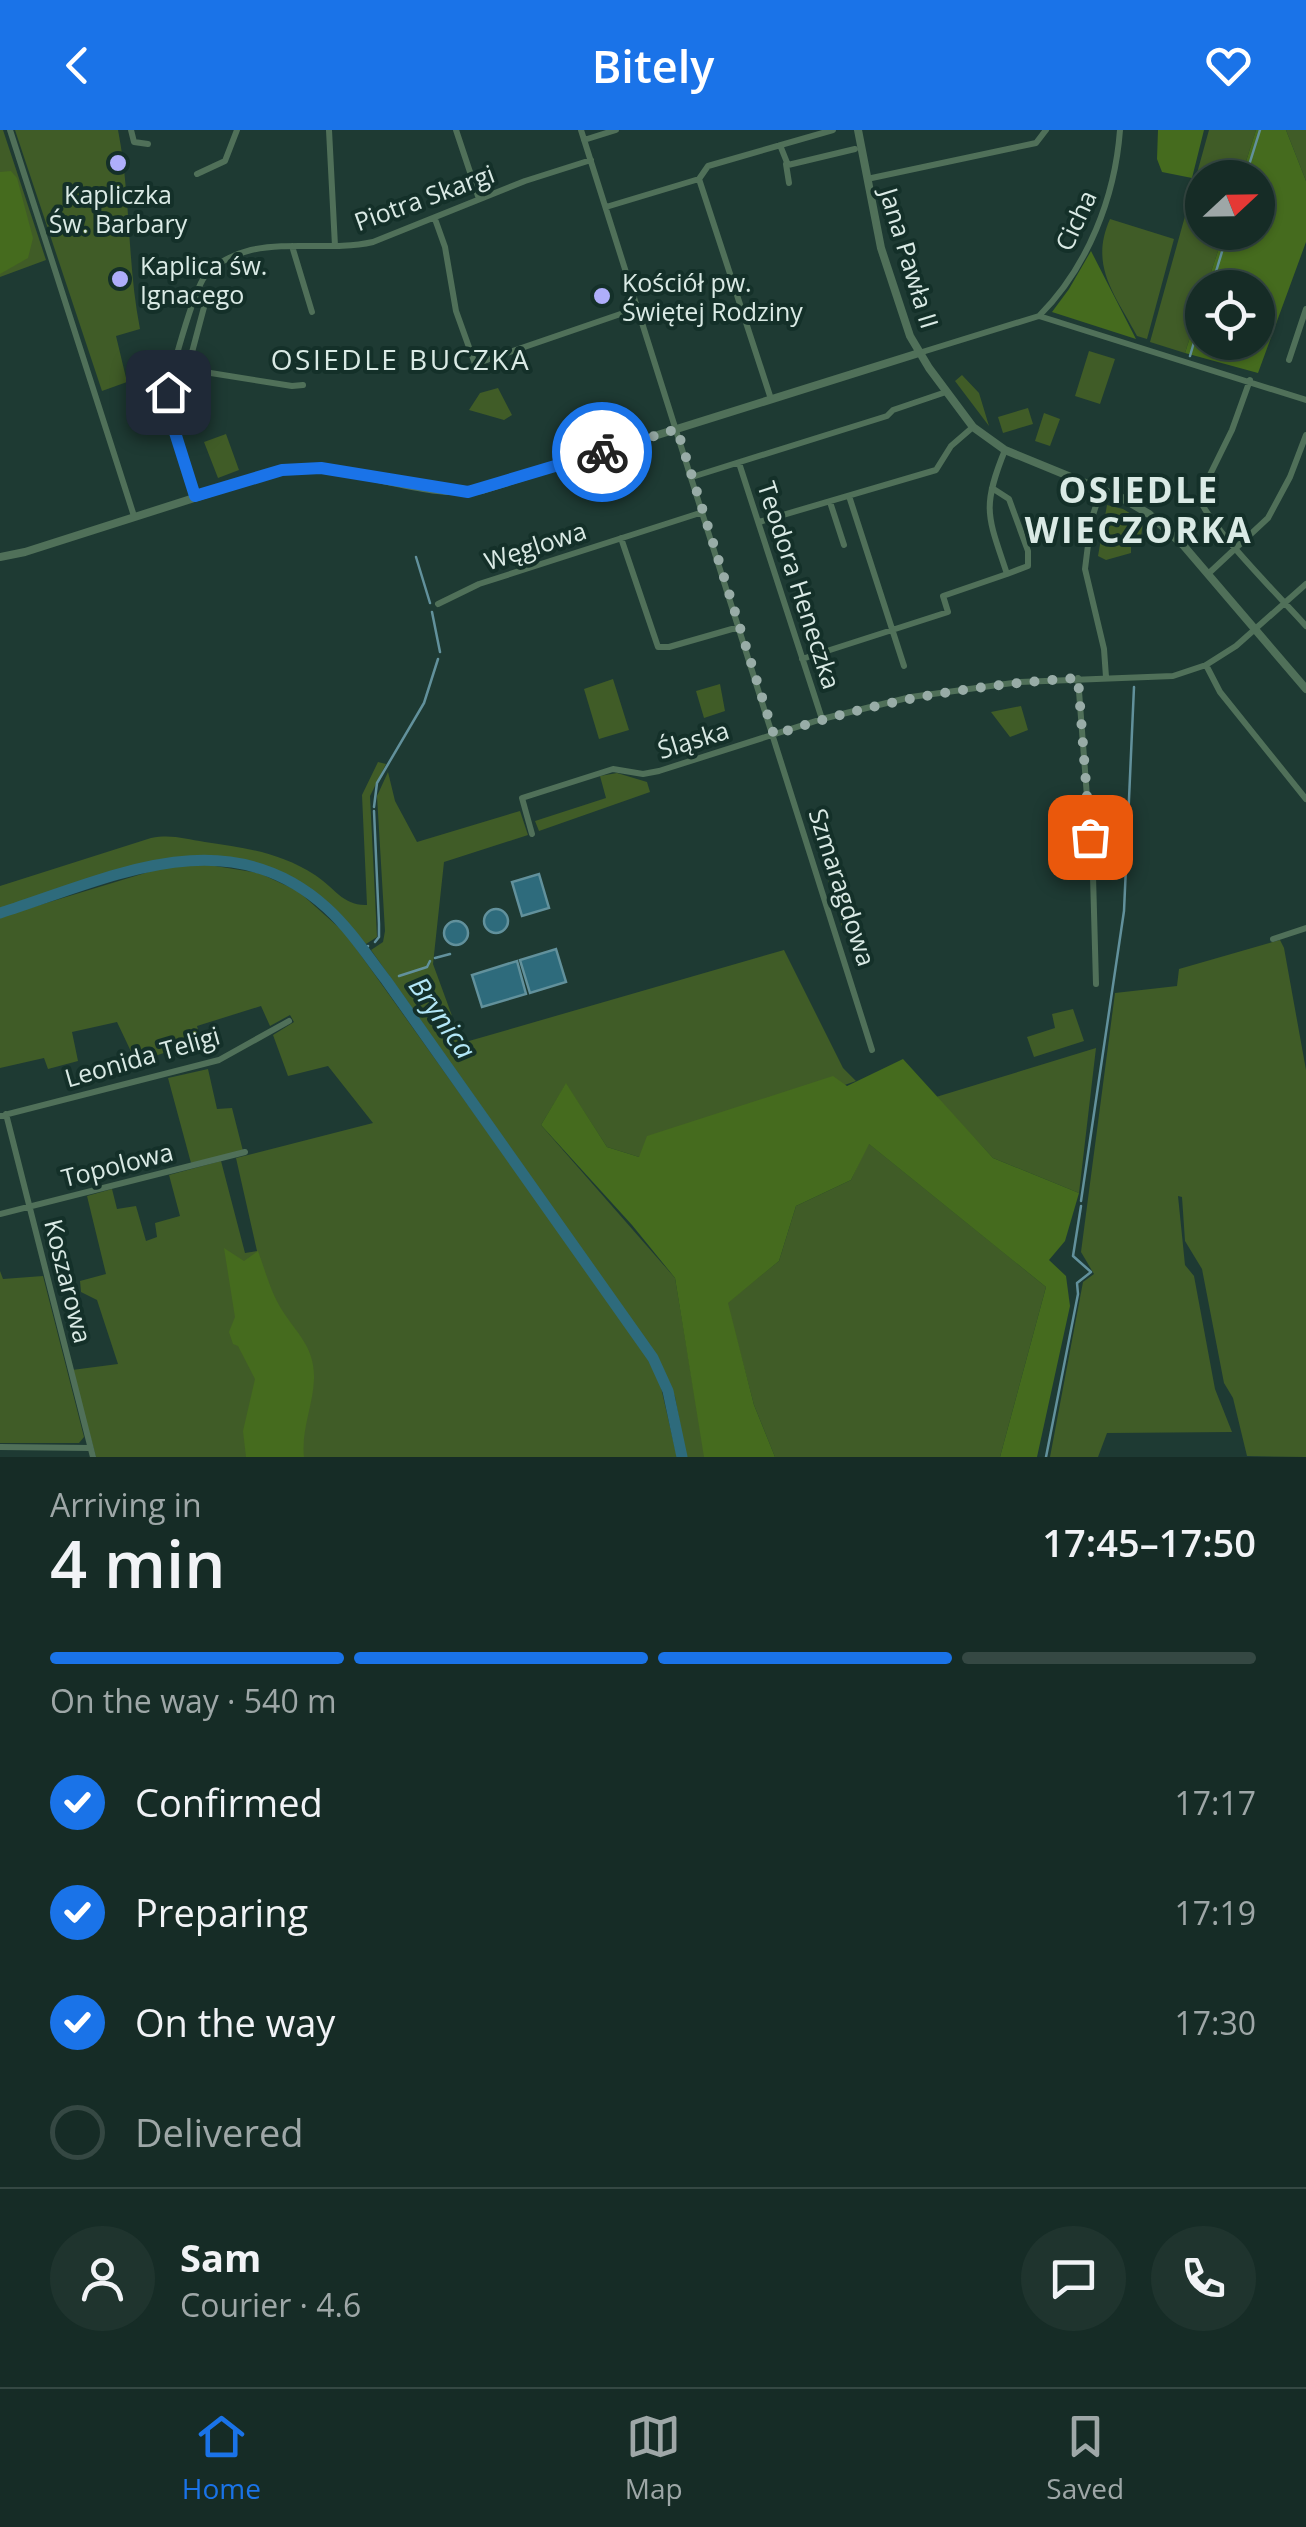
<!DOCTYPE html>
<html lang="en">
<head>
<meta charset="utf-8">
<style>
  :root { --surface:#162c26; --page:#1f342e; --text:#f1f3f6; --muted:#9ea7a7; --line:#354843; --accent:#1a73e8 }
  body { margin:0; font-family:"Open Sans",sans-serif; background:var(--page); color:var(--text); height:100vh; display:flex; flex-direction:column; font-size:38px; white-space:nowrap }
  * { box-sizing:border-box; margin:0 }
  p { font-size:32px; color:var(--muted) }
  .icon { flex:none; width:55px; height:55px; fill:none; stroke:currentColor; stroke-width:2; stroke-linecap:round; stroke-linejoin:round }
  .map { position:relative; height:1327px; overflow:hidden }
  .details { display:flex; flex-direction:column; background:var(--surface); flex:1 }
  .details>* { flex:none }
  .needle { width:65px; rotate:68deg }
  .tools { position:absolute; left:1185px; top:30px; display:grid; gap:20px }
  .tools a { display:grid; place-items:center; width:90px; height:90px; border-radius:50%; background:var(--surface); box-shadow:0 2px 8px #0004,0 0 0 2px var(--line); font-size:50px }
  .pin { position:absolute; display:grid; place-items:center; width:85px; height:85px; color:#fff; margin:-42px; border-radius:20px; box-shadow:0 5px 15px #0006 }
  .courier { position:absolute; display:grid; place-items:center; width:100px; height:100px; margin:-50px; border:8px solid #1a73e8; border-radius:50%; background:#fff; color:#222; box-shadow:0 2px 12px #0007 }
  .summary em { font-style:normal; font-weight:600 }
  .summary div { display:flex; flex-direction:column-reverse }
  .summary { display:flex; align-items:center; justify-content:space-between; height:170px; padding:0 50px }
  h1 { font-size:65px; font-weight:600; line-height:75px }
  .bar { display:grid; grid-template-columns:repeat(4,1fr); gap:15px 10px; align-content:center; height:120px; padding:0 50px }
  .bar i { height:12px; border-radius:8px; background:var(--line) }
  .bar .on { background:var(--accent) }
  .bar p { grid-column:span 4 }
  .line { display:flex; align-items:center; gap:25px; padding:0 50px; border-top:2px solid var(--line) }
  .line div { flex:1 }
  .round { display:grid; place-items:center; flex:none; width:105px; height:105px; border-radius:52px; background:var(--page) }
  ol { padding:0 50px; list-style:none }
  li { display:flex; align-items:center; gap:30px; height:110px }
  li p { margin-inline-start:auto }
  li .icon { padding:10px; border-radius:50%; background:var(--accent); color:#fff; stroke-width:4 }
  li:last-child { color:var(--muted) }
  li i { width:55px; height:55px; border:5px solid var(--line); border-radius:50% }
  header { display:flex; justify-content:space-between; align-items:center; height:130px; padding:0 50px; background:var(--accent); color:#fff; font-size:45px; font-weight:600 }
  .menu { display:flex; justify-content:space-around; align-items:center; height:140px; border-top:2px solid var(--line); background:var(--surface); font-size:28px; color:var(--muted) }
  .menu a { display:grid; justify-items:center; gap:5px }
  .menu .on { color:var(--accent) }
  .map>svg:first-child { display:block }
</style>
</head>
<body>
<header><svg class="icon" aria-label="back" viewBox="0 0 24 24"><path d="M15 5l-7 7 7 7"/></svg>Bitely<svg class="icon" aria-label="heart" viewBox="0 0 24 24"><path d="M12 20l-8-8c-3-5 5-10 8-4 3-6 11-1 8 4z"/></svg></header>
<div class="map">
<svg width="1306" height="1327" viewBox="0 0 1306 1327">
  <rect width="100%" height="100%" fill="#1e3a33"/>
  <path fill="#405c27" d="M0,0H3L46,130L0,147Z
    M15,0H118C131,66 127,133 140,199L116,206L127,252L102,261Z
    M1209,0H1256L1241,47L1202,48V102L1224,103L1206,157L1202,158V169L1185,223L1150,212Z
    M1286,0H1306V51Z
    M1110,89L1174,109L1147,209L1137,206C1115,164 1089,136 1110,89Z
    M1089,221L1115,229L1100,274L1075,266Z
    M962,245L979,263L989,296L955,251Z
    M498,258L512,285L504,290L469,280L480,263Z
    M1028,278L1033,294L1003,303L998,287Z
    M1044,283L1060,289L1050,316L1035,311Z
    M226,304L239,340L218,348L204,312Z
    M1107,375L1123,379L1143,391L1141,407L1131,416V423L1106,430L1098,426Z
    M613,549L629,600L599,609L584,559Z
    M720,554L725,581L704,588L696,561Z
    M1021,576L1028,600L1010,607L991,582Z
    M378,632L386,634L370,666L377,807L366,814C348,796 331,775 310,761C210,692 102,747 0,780V756L151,708C172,704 185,709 205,712C246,718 279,722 315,745C335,758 343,776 367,775L362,665Z
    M388,642L395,671L417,712L520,681L528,705L444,732L433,834L462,913L784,820L843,938L856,951L639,1027L607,1017L566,954L541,995L675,1148L705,1327H686L675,1267L657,1226L371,820L383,812L385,801L377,666Z
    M617,643L647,652L650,662L539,701L535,691L606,668L600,646Z
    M190,732L259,743L298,761L345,803L646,1224L660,1253L677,1327H96L72,1240L118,1234L97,1170L81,1162L80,1151L106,1144L87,1066L112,1059L117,1079L136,1076L146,1111L157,1107L155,1093L180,1086L169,1045L221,1031L245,1123L257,1121L236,1028L373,993L328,936L288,946L273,905L294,892L290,885L270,896L261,876L197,896L201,911L136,932L117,892L72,902L78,931L48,939L44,928L0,938V787L165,737Z
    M841,746L856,796L843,800L828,751Z
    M1280,810L1284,818L1306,940V1327L1247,1326L1233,1268L1224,1253L1202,1139L1185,1111L1182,1067L1178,1066L1185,1135L1194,1146L1215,1259L1232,1302L1107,1303L1098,1327H1050L1083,1152L1094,1144L1081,1122L1115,863L1177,856L1179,839Z
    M1073,879L1084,911L1034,927L1027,907L1055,898L1052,884Z
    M1096,918L1079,1063L993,1028L936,967Z
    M208,939L217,979L232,978L243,1021L191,1033L168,948Z
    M868,1013L1046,1157L1000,1327H775L754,1275L727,1173L779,1131L796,1076L851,1050Z
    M0,1141L3,1149L43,1146L84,1307L79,1313H0Z"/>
  <path fill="#456b1e" d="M1158,0H1204L1192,48L1162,42L1157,29Z
    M1256,0H1286L1306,51V112L1258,243L1185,223L1202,169V212H1258V158L1206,157L1224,103L1258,102V48L1241,47Z
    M11,41L17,48L33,108L28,128L0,144V42Z
    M1091,121L1136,209L1052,182L1069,159Z
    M903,929L993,1028L1079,1063L1065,1111L1049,1130L1066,1146L1070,1176L1037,1327H1000L1046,1157L869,1014L851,1050L796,1076L779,1131L728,1173L754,1275L775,1327H704L675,1148L632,1095L541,995L566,953L607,1017L639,1027L647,1006L833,946L847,956Z
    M224,1118L244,1131L258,1121C265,1140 271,1163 282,1180C297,1204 315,1217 314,1249C313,1276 301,1300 304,1327H246L243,1301L255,1249L238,1216L233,1214L229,1202L235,1187Z"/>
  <path fill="#2e6b7c" stroke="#62919c" stroke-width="2.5" d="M539,744L549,778L522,786L512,752Z
    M484 791a12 12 0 1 1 24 0a12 12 0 1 1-24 0Z
    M444 803a12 12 0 1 1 24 0a12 12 0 1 1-24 0Z
    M556,819L566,852L530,863L520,830Z
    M517,831L526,864L482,877L472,845Z"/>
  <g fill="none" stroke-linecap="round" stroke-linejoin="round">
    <path stroke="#62919c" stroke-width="2.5" d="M1245,48L1260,0
      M1211,158L1228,102
      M1190,226L1202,185
      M416,427L430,473
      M432,482L440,522
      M374,677L377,653L424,573L438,529
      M374,681L379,794V807L375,812
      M364,820L368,816
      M435,828L450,824
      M399,846L427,837L430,831
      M388,853L391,851
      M1081,1071L1124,781L1134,557
      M1046,1327L1078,1164L1077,1153L1091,1142L1073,1126L1081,1076"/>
    <path stroke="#2e6b7c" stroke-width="11" d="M0,783C110,748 227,687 327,778C350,799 367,825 386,850L653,1228L668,1261L682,1327"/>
    <path stroke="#507059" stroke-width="6" d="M10,0L134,386
      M131,0L134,12L148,14
      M329,0L335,116
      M456,0L479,69
      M581,0L872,920
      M584,10L616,0
      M780,15L788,35L855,19
      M786,34L789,53
      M197,44L225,31L237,0
      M699,49L771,269
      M867,49L1036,13L1046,0
      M606,77L699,49L708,36L833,0
      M435,89L445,117L456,181L475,234L638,178
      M292,116L312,182
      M1039,186C1088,137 1115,67 1120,0
      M919,223L1039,186L1306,270
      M1289,230L1306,179
      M173,237L292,256L303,255
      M187,241L207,166L198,161
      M1250,250L1232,300L1199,367C1207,394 1283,470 1306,496
      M739,333L822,589
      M692,347L887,286L893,280L946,262
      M992,358L1009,369L1028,421V436L1007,444
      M1101,360L1091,391L1085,439L1104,519L1106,547
      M195,366C187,334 170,303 168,270C167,251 194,161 205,146C215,133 235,124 251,120C291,111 333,121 373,112L525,51L591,30
      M849,366L904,536
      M830,372L844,415
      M759,392L936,340L951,316L973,297
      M621,408L658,517H669L739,497
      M1208,444L1268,388L1290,347L1306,305
      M438,474L479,454L703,382
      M802,529L948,482L943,466L1007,444C988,386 981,379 1005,320
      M1206,535L1220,562L1306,669
      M1078,548L1093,746L1096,854
      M532,704L522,668L613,639L643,644L659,641L822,589L911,567L1020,552L1173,546L1206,535L1236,516L1306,454
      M1273,809L1306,798
      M6,984L93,1327
      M0,986L219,930L289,891
      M0,1084L245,1022
      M0,1317L90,1318"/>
    <path stroke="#507059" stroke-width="8" d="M858,0L881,118L910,206L929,238L973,297L1005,320L1122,368L1149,384L1183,415L1306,559
      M0,427L25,422L282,340C350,331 416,369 482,360L919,223"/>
  </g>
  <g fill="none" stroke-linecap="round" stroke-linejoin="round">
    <path stroke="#98aca7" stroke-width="10" stroke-dasharray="0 18" d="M602,322L677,299L774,605C874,571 973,555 1078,548L1090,707"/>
    <path stroke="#1a73e8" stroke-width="12" d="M168,262L172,293L195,366L282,340L321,338L468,362L602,322"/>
  </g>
  <g fill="#aeaefa" stroke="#143029" stroke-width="4">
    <circle cx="118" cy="33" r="10"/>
    <circle cx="120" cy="149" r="10"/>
    <circle cx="602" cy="166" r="10"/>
  </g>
  <g text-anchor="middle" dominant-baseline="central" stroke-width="8" stroke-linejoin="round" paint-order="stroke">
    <g font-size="25" fill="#daeae5" stroke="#143029" text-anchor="start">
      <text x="118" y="64" text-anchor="middle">Kapliczka<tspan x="118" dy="29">Św. Barbary</tspan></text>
      <text x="140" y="135">Kaplica św.<tspan x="140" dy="29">Ignacego</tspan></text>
      <text x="622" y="152">Kościół pw.<tspan x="622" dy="29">Świętej Rodziny</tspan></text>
    </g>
    <g font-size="25" fill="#daeae5" stroke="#143029">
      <text transform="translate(424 67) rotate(-20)">Piotra Skargi</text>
      <text transform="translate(1075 90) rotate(-65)">Cicha</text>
      <text transform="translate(910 128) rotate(73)">Jana Pawła II</text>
      <text transform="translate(535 415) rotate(-18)">Węglowa</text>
      <text transform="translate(800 455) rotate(72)">Teodora Heneczka</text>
      <text transform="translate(693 609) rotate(-17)">Śląska</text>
      <text transform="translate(843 757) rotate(72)">Szmaragdowa</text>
      <text transform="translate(142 926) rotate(-16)">Leonida Teligi</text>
      <text transform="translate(117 1034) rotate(-14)">Topolowa</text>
      <text transform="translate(69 1151) rotate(76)">Koszarowa</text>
    </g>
    <g font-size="28" letter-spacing="2.5" fill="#daeae5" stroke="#143029">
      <text x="401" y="229">OSIEDLE BUCZKA</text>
    </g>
    <g font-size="28" font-style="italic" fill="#b2e6f6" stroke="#143029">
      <text transform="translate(443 887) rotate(55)">Brynica</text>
    </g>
    <g font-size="35" font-weight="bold" letter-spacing="2.5" fill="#daeae5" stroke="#143029">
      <text x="1139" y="359">OSIEDLE<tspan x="1139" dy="40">WIECZORKA</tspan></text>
    </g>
  </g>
</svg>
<div class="tools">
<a><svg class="needle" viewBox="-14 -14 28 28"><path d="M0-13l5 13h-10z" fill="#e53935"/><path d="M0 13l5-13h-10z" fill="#9ea7a7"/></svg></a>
<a><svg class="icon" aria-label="locate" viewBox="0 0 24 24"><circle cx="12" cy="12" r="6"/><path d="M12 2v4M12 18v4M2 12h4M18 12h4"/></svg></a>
</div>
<div class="pin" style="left:1090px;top:707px;background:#ea580c"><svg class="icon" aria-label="bag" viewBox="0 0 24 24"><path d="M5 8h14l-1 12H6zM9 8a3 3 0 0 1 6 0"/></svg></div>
<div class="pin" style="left:168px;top:262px;background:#1f2937"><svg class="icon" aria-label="home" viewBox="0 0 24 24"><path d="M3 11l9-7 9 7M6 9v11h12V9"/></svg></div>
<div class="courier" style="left:602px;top:322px"><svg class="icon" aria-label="bike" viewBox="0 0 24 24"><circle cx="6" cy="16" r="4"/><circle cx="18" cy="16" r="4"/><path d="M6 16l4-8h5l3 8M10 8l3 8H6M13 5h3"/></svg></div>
</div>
<section class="details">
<div class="summary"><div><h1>4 min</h1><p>Arriving in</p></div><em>17:45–17:50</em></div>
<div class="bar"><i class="on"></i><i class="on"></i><i class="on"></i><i></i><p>On the way · 540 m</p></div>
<ol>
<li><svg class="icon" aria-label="check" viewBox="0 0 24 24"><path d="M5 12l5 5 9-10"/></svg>Confirmed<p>17:17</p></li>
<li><svg class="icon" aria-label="check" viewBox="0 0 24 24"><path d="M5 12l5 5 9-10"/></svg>Preparing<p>17:19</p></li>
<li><svg class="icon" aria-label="check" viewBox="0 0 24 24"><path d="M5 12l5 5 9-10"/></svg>On the way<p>17:30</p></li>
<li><i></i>Delivered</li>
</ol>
<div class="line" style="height:180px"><a class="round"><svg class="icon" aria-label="person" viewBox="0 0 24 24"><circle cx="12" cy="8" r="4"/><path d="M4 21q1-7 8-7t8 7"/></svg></a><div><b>Sam</b><p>Courier · 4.6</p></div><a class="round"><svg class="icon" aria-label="chat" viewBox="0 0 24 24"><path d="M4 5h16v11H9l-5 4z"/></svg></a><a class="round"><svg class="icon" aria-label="phone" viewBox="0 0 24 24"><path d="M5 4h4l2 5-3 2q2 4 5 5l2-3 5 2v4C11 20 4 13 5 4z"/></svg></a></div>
</section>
<nav class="menu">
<a class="on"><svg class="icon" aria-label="home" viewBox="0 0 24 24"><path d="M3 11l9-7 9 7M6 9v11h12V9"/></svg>Home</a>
<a><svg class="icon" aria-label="map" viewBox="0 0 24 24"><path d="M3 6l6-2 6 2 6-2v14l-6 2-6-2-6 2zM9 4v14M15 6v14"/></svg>Map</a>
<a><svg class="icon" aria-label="saved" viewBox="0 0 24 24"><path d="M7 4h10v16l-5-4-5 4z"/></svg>Saved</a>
</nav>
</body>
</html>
